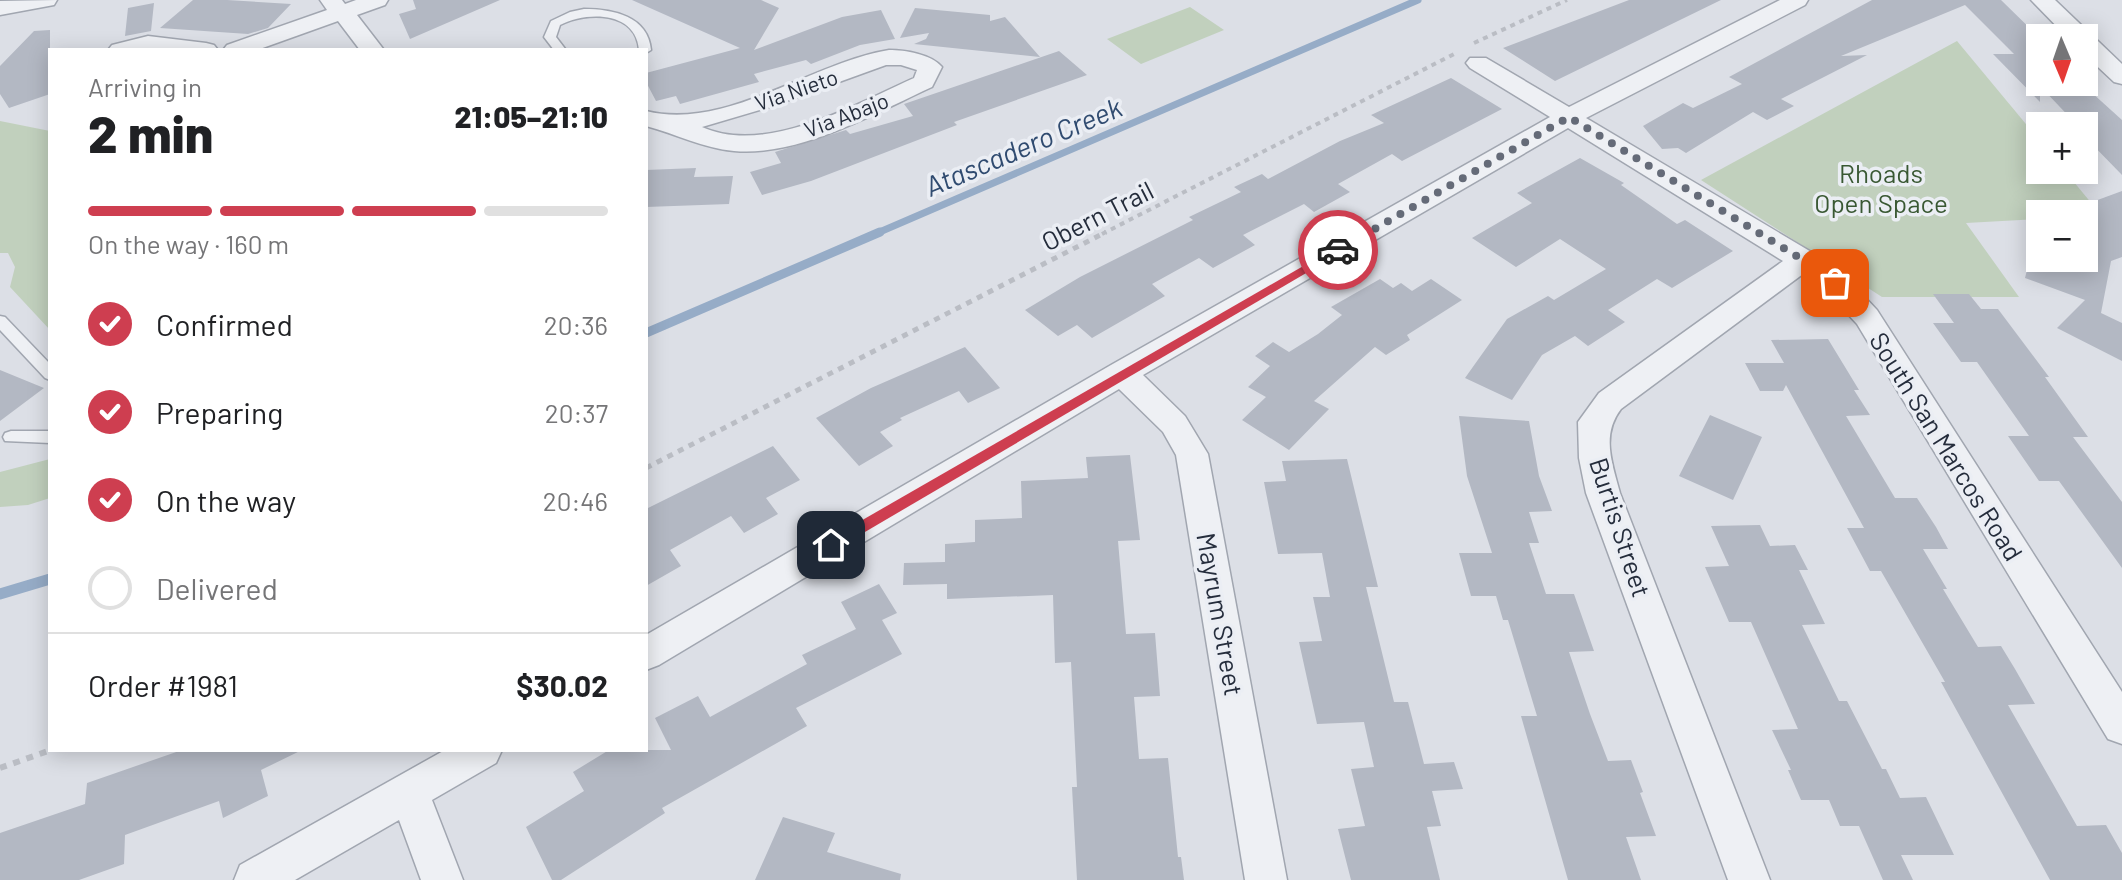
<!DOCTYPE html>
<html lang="en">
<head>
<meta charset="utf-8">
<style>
  :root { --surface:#fff; --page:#f6f6f6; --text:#202124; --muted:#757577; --line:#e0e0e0; --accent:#ce3e50 }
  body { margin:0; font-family:Barlow,sans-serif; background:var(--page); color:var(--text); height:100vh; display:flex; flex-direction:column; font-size:30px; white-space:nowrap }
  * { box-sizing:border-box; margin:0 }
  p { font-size:26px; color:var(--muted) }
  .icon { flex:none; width:44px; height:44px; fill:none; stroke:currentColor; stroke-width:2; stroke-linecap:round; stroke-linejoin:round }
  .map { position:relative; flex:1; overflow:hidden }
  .drawer { position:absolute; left:48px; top:48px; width:600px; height:704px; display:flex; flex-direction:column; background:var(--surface); border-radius:0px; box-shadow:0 4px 20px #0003 }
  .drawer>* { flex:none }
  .needle { width:52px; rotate:178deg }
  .tools { position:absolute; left:2026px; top:24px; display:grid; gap:16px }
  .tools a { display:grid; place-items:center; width:72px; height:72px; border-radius:0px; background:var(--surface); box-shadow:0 4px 20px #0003; font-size:40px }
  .pin { position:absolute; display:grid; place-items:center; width:68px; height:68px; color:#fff; margin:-34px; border-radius:16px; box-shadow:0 4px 12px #0006 }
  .courier { position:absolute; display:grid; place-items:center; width:80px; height:80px; margin:-40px; border:6px solid #ce3e50; border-radius:50%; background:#fff; color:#222; box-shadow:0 2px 10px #0007 }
  .summary em { font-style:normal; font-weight:800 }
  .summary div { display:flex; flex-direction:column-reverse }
  .summary { display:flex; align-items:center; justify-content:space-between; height:136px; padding:0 40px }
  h1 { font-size:52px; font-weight:800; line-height:60px }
  .bar { display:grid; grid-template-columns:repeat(4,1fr); gap:12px 8px; align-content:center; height:96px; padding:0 40px }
  .bar i { height:10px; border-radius:6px; background:var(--line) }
  .bar .active { background:var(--accent) }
  .bar p { grid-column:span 4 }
  .line { display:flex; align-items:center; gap:20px; padding:0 40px; border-top:2px solid var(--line) }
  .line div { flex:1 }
  ol { padding:0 40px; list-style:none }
  li { display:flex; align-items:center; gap:24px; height:88px }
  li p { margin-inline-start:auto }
  li .icon { padding:8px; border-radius:50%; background:var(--accent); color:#fff; stroke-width:4 }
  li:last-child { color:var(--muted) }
  li i { width:44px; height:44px; border:4px solid var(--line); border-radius:50% }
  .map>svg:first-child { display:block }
</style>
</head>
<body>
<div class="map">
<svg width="2122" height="880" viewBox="0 0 2122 880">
  <rect width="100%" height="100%" fill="#dcdfe6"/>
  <path fill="#c1d0bd" d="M1190,7L1224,30L1141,64L1107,39Z
    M1957,41L2040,141V170H2064L2102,216L2040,214V219L1966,223L2019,297H1882L1701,180Z
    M0,121L50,131V330L10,287L15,267L8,253H0Z
    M50,459V498L28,505L0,507V472Z"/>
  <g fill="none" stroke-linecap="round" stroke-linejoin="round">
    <path stroke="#96acc7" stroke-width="7" d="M875,234L1418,0"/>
    <path stroke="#96acc7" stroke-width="9" d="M646,333L880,232"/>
    <path stroke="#96acc7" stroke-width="11" d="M0,594L50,579"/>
  </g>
  <path fill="#b3b8c3" d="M193,0H227L291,4L268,28L248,34L160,28Z
    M413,0H500L410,39L399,14L416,9Z
    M632,0H761L779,8L754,50L842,17L881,10L895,39L860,45L811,64L806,60L754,74L759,82L680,104L676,96L656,101L646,82V73L740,48Z
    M1629,0H1721L1555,81L1503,48Z
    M1872,0H2001L2040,38V82H2080L2122,120V175L2084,136V126H2078L2040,86V102L1993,54H2014L1965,5L1841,56L1867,55L1781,99L1794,106L1767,120L1753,112L1686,153L1678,148L1662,149L1643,126L1683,103L1693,108L1742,84L1729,77Z
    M154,3L151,31L125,36L128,8Z
    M915,8L990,15V21L1005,17L1040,57L914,44L926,39L929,33L900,38Z
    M50,30V94L9,108L0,94V66L34,31Z
    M1059,51L1087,75L954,122L957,125L811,181L762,195L750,172L781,163L775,152L846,130L850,134L913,116L904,104Z
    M1451,78L1502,109L1402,161L1392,154L1338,184L1350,192L1314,212L1304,204L1243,235L1255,245L1213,268L1199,258L1152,284L1165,296L1092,338L1077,325L1058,336L1025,310L1080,277L1193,220L1189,217L1241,192L1234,187L1262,174L1268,179L1340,141L1384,123L1371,115Z
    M1580,158L1624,183L1621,185L1677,224L1685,220L1733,251L1672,288L1657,279L1608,310L1625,322L1588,346L1575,336L1542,355L1512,400L1465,378L1507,319L1548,296L1554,300L1606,269L1560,239L1516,267L1472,238L1532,203L1517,193Z
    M696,168L694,177L733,176L729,204L646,207V170Z
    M2122,191V257L2111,261L2101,313L2122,323V361L2057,328L2085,300L2025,278L2030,258H2084V205Z
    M1380,279L1393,288L1401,283L1412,291L1431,279L1462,300L1407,335L1410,340L1386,355L1375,347L1314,401L1329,409L1289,450L1242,420L1266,397L1248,387L1270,366L1255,356L1273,342L1289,352L1318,334L1342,315L1331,307Z
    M1933,294H1969L1981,309H1998L2049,377H2045L2088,437H2073L2122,502V568L2059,481H2039L2008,436H2029L1977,362H1961L1933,323H1954Z
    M1828,339L1859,390H1854L1870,415L1846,416L1895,498H1917L1936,527L1948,549H1923L1947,589H1943L1978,647L2001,646L2015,669L2035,704L2008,705L2077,826L2106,825L2122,853V880H2050L1941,682H1945L1881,571H1870L1847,528H1864L1786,385L1783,391H1760L1745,363H1784L1771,340Z
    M965,347L1000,388L968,403L959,391L900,418L902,420L880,432L893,446L859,466L816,418L871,388Z
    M0,370L44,388L0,421Z
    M1710,415L1762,437L1733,500L1679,476Z
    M1459,416L1529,421L1539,476L1552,511L1529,512L1539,543H1529L1546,594H1574L1594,651L1569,652L1590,714L1608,761L1631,760L1643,792L1640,793L1656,836L1626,837L1641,880H1568L1521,716H1537L1508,620H1503L1496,596H1471L1459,553H1492L1467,476Z
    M773,446L800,480L766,498L778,514L744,533L731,516L670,550L681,566L646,586V509Z
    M1130,455L1140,540L1118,541L1126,634L1155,633L1160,696L1134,697L1139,759L1168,758L1178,857H1181L1184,880H1077L1072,787H1077L1071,662L1055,663L1053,595L947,599V584L903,585L904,563L945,562V544L975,542V520L1022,518L1021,481L1088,478L1086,457Z
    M1347,459L1378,587H1366L1394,702H1408L1424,764L1454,762L1463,789L1432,791L1441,826L1427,827L1440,880H1351L1338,829L1365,826L1351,769L1374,767L1364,722L1317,724L1299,642L1322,641L1313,597H1330L1322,553L1278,554L1264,482L1286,481L1282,461Z
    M1760,525L1770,546L1795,545L1808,570H1799L1825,624L1802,625L1839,701H1847L1882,769H1886L1900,798L1926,797L1954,855H1901L1913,880H1883L1859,826H1840L1829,800H1801L1788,770H1791L1772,730L1798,729L1751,622H1729L1705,567L1729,566L1711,526Z
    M879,584L897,613L882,620L902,654L796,708L807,726L662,808L665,813L561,880H552L526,827L584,791L573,772L609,750H671L655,718L698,696L710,717L807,664L802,655L856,629L841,602Z
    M182,750H302L261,770L268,796L223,818L219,801L125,835L124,864L79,880H0V833L85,804L87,783Z
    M783,817L835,833L827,852L901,874L900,880H755Z"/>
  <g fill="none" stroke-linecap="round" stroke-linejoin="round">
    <defs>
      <path id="service" d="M584,9C613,9 648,16 651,50L646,53V50H639C636,11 587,11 560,25L556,37L566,50H554L544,37L551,21L570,12Z
        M0,316L5,317L50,364V380L45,378L0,330Z
        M11,431H50V443L5,441L3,437L5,433Z"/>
      <path id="minor" d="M57,0L54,5L0,15V1Z
        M342,0L345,4L356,0H388L385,5L357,15L384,50H360L338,21L257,50H223L227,45L327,10L320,0Z
        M1780,0H1808L1805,5L1586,118L1813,253L1845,276L1877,310L2122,692V744L2108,739L1857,324L1825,290L1803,274L1621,409C1601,435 1612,463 1620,493L1770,880H1728L1586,493L1579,458L1578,422L1599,393L1783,261L1568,128L1143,375L1185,416L1208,454L1287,880H1245L1176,455L1163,432L1119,389L659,665L646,670V635L1111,365L1550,117L1470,68L1466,63L1470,58H1486L1569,107Z
        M2031,0H2055L2122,64V84L2114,82L2084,54V38H2068Z
        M148,36L206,43L214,45L218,50H108L112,45Z
        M889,50C905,50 931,54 942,67L932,87C875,113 799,157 734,151C703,148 676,134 646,126V111C727,131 810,63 889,50ZM886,65H901L917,70L914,78C856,104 766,156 702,127L770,107Z
        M445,750H502L496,763L432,800L463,880H421L399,820L295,880H234L240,865Z"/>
    </defs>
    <use href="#service" stroke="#a1a6b0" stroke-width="3"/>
    <use href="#minor" stroke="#a1a6b0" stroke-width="3"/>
    <path stroke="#babdc4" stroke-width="4" stroke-dasharray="5 5" stroke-linecap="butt" d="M1474,43L1567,0
      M1102,234L1458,52"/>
    <path stroke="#babdc4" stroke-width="5" stroke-dasharray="6 6" stroke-linecap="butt" d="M646,468L1106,232"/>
    <path stroke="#babdc4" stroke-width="6" stroke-dasharray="7 7" stroke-linecap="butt" d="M0,768L51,750"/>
    <use href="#service" fill="#eef0f4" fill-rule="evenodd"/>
    <use href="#minor" fill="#eef0f4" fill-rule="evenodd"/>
  </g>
  <path fill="#ce3e50" d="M1338,246L1344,250L1342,252L836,549H826V541Z"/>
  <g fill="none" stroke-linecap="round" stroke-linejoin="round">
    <path stroke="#656b78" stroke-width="8" stroke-dasharray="0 14.4" d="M1338,250L1569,117L1803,260L1835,283"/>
  </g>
  <g text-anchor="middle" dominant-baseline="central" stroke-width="7" stroke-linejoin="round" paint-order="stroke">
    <g font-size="22" fill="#252d3c" stroke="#ebeef4">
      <text transform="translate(796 89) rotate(-19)">Via Nieto</text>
      <text transform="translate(846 114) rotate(-21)">Via Abajo</text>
    </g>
    <g font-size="26" fill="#395833" stroke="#ebeef4">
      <text x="1881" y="172">Rhoads<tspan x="1881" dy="30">Open Space</tspan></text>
    </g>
    <g font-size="26" fill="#252d3c" stroke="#ebeef4">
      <text transform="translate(1097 215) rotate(-27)">Obern Trail</text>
      <text transform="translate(1947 446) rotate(58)">South San Marcos Road</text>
      <text transform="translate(1621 527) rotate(72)">Burtis Street</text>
      <text transform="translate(1221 614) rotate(80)">Mayrum Street</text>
    </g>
    <g font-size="28" font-style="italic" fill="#304b70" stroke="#ebeef4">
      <text transform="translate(1023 146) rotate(-23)">Atascadero Creek</text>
    </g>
  </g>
</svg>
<div class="tools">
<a><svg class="needle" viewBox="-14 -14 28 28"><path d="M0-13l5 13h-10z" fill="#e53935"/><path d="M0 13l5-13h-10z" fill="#757577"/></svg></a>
<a>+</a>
<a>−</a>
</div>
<div class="pin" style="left:1835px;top:283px;background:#ea580c"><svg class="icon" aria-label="bag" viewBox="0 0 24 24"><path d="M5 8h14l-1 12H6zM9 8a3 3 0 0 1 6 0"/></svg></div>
<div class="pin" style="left:831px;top:545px;background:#1f2937"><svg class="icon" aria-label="home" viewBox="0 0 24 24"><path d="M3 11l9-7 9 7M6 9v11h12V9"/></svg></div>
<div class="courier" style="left:1338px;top:250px"><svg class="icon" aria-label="car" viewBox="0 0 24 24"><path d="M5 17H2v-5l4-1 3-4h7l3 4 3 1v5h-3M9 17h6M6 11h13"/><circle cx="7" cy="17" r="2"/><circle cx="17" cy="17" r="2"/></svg></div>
<section class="drawer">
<div class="summary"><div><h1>2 min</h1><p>Arriving in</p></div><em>21:05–21:10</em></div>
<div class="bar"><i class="active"></i><i class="active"></i><i class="active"></i><i></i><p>On the way · 160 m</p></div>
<ol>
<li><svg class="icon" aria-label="check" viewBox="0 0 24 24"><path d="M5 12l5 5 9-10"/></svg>Confirmed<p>20:36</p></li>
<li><svg class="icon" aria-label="check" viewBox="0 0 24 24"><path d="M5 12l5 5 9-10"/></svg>Preparing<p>20:37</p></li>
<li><svg class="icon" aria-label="check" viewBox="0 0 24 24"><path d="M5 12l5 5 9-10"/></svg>On the way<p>20:46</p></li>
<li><i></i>Delivered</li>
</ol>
<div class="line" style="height:104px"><div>Order #1981</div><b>$30.02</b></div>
</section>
</div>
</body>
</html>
